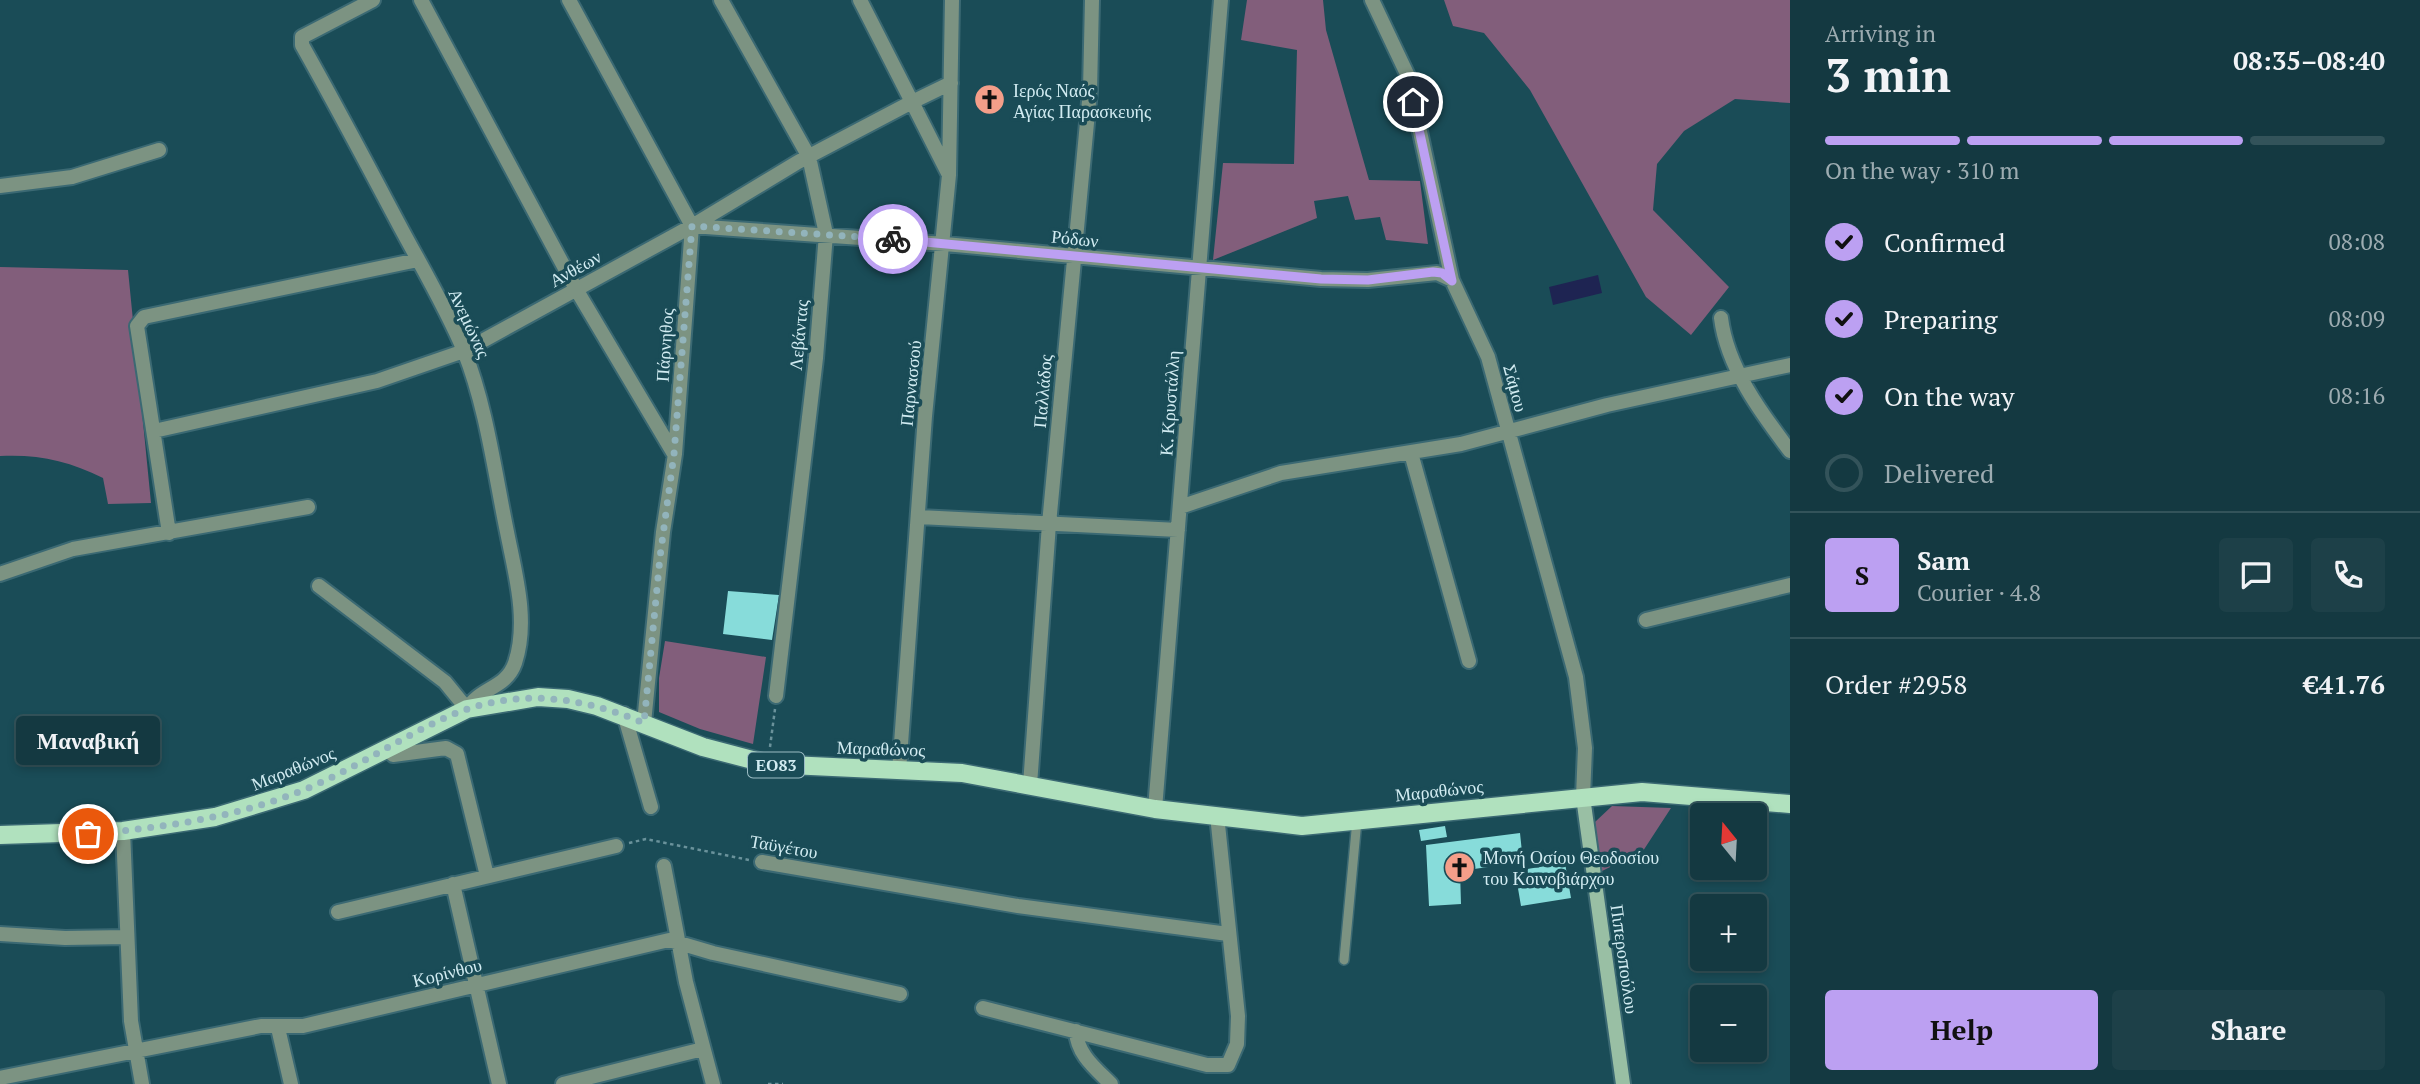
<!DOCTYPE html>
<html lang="en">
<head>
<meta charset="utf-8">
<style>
  :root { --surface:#143941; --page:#1d4048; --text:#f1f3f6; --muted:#9dacb1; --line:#33535a; --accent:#bca0f2 }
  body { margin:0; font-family:"PT Serif",serif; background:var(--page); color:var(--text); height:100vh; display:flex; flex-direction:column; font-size:26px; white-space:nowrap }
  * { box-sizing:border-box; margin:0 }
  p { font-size:23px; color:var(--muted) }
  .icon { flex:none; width:38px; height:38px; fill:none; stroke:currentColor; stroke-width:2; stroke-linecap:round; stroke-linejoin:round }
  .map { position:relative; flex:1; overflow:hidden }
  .drawer { display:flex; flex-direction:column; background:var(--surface); width:630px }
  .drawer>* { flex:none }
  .needle { width:46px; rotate:342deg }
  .controls { position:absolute; left:1690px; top:803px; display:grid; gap:14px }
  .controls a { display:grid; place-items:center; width:77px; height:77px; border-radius:7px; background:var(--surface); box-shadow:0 4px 10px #0003,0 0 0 2px var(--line); font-size:35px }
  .pin { position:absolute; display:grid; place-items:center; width:60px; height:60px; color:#fff; margin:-30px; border:4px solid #fff; border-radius:50%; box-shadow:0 2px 7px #0007 }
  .courier { position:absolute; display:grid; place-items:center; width:70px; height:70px; margin:-35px; border:5px solid #bca0f2; border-radius:50%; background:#fff; color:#222; box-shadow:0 2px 9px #0007 }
  .bubble { position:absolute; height:49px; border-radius:7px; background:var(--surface); box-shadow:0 4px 10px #0003,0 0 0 2px var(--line); font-size:23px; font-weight:700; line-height:49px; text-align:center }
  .overview em { font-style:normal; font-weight:700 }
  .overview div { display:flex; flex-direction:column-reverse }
  .overview { display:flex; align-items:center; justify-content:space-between; height:119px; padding:0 35px }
  h1 { font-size:46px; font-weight:700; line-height:52px }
  .bar { display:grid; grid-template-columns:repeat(4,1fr); gap:10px 7px; align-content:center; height:84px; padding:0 35px }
  .bar i { height:9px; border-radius:5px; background:var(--line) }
  .bar .active { background:var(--accent) }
  .bar p { grid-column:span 4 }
  .line { display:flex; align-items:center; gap:18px; padding:0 35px; border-top:2px solid var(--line) }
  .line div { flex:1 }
  .round { display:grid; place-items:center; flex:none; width:74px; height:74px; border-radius:7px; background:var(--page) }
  ol { padding:0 35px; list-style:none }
  li { display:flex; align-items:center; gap:21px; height:77px }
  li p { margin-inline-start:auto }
  li .icon { padding:7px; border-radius:50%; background:var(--accent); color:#111; stroke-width:4 }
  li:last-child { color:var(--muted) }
  li i { width:38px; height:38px; border:4px solid var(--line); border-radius:50% }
  .action { display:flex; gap:14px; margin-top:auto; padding:14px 35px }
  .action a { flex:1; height:80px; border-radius:7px; background:var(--accent); color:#111; font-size:28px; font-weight:700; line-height:80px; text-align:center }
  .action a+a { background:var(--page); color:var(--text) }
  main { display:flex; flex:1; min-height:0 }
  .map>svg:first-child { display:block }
</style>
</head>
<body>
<main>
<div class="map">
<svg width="1790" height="1084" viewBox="0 0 1790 1084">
  <rect width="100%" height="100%" fill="#1a4c57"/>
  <path fill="#825e7b" d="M1247,0H1323L1326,30L1369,180L1420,181L1428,244L1386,240L1380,217L1355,220L1348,196L1314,201L1317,218L1213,260L1223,163L1294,164L1297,50L1241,40Z
    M1444,0H1790V103L1735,99L1684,131L1657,164L1653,210L1729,287L1691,335L1646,297L1530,90L1484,33L1453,26Z
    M0,267L128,270L151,503L108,504L103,478C69,461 38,454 0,456Z
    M665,641L766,657L753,744L700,729L659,712V678Z
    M1612,806L1671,808L1643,851L1600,872L1595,822Z"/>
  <path fill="#1e2452" d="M1598,275L1602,293L1553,305L1549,287Z"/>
  <path fill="#87dcda" d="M728,591L779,595L772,640L723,634Z
    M1445,826L1447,837L1421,841L1419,830Z
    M1520,833L1523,862L1460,871L1461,904L1429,906L1426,845Z
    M1565,863L1571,898L1521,906L1515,871Z"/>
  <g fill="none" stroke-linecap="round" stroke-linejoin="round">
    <defs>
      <path id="lane" d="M1344,960L1357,820"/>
      <path id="street" d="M421,0L576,289L674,454
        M569,0L692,226L675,454L663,532L644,723
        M721,0L809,157L826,234L816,358L776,696
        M860,0L912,102L951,83
        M1372,0L1408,76L1452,280L1488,357L1576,677L1585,748L1583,797
        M0,186L72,177L159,150
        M692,226L945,244L1321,279L1368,280L1437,273L1452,280
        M1721,318C1727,367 1761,413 1790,451
        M154,431L377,381L464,351L692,226L798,162L912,102L949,175
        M1411,453L1469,661
        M1180,507L1281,473L1461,444L1607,405L1790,365
        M919,517L1178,530
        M169,533L137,326L144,317L418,260
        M0,574L73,549L308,507
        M319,586L445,682L467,709C480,687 506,689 515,663C529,621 515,573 507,532C495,474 486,405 464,351C447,310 424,271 403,232C370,170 337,107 302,45V37L373,0
        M1646,620L1790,585
        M624,714L651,807
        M387,748L393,755L446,748L457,754L487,876
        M899,771L925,416L949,175L952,0
        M1030,785L1049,524L1090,91L1092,0
        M1155,809L1221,0
        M123,831L131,1021L142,1084
        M762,862L1018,906L1228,934
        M664,866L686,982L713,1084
        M453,884L499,1084
        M338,912L616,846
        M0,934L65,938L127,937
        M983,1008L1207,1065H1228L1237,1044L1238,1016L1217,815
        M278,1028L291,1084
        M1076,1031C1077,1054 1095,1068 1111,1084
        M0,1078L261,1026H303L669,940L713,953L900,994
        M563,1084L703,1049"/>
      <path id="secondary" d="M1583,797L1623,1084"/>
      <path id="primary" d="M0,835L123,831L215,817L304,790L467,709L538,697L568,699L597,706L703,747L768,764L962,773L1155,809L1302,826L1642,792L1790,804"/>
    </defs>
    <use href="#lane" stroke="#3b6973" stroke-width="12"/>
    <use href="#street" stroke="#3b6973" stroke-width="18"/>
    <use href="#secondary" stroke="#3b6973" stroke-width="18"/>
    <use href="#primary" stroke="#3b6973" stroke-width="21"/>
    <path stroke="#6a929b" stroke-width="2.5" stroke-dasharray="3.5 3.5" stroke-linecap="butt" d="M770,747L775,709
      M629,843L646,839L749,860
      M768,1084H783"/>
    <use href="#lane" stroke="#7c9382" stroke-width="9"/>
    <use href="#street" stroke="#7c9382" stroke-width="14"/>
    <use href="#secondary" stroke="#99bfa4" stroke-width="14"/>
    <use href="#primary" stroke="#b0e1be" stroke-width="18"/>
  </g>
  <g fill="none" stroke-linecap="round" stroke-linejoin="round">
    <path stroke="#92b4bc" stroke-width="7" stroke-dasharray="0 12.6" d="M88,834C161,828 233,818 301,791C349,772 392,743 438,721C508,687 575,694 644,723L660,557L674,454L692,226L893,239"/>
    <path stroke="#bca0f2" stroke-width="9" d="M893,239L1321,279L1368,280L1433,272L1442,273L1452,281L1413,102"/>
  </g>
  <defs>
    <symbol id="church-disc" viewBox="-11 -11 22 22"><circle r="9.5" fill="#f49e89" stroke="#1a4c57"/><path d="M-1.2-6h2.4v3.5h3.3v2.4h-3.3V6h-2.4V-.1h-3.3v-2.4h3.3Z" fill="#111"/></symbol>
  </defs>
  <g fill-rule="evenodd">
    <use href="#church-disc" x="972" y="82" width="35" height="35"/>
    <use href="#church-disc" x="1442" y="850" width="35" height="35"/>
  </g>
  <g text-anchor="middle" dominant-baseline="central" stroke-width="7" stroke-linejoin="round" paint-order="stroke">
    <rect fill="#1a4c57" stroke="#9bbcc4" stroke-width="2" x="748" y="752.5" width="56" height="25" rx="5"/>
    <g font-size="16" font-weight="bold" fill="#d2ecf2">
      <text x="776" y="765">ΕΟ83</text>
    </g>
    <g font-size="18" fill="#d2ecf2" stroke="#1a4c57" text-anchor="start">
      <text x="1013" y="90">Ιερός Ναός<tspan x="1013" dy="21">Αγίας Παρασκευής</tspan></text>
      <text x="1483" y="857">Μονή Οσίου Θεοδοσίου<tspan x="1483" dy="21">του Κοινοβιάρχου</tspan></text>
    </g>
    <g font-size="18" fill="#d2ecf2" stroke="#1a4c57">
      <text transform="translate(1075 238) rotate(6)">Ρόδων</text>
      <text transform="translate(575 268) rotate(-29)">Ανθέων</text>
      <text transform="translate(470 323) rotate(65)">Ανεμώνας</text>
      <text transform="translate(798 335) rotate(-85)">Λεβάντας</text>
      <text transform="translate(664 345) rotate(-86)">Πάρνηθος</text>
      <text transform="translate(910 383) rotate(-84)">Παρνασσού</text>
      <text transform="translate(1516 388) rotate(75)">Σάμου</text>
      <text transform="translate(1042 391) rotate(-85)">Παλλάδος</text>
      <text transform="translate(1169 403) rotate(-86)">Κ. Κρυστάλλη</text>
      <text transform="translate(881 748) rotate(2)">Μαραθώνος</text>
      <text transform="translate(293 768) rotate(-22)">Μαραθώνος</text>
      <text transform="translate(1439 790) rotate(-6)">Μαραθώνος</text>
      <text transform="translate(784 846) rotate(10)">Ταϋγέτου</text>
      <text transform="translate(1625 959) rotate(82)">Πιπεροπούλου</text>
      <text transform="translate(447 972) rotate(-14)">Κορίνθου</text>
    </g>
  </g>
</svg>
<div class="controls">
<a><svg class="needle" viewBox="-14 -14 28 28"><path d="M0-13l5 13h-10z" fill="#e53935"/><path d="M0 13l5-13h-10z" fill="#9dacb1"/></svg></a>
<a>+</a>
<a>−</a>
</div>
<div class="pin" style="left:88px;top:834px;background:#ea580c"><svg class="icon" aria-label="bag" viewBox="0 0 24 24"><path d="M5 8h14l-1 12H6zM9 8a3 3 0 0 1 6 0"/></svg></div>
<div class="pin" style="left:1413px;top:102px;background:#1f2937"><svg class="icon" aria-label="home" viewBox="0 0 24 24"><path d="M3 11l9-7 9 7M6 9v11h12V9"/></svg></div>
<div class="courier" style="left:893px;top:239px"><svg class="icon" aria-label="bike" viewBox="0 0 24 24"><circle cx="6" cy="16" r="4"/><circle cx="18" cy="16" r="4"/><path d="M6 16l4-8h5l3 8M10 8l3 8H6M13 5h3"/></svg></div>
<div class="bubble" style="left:16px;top:716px;width:144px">Μαναβική</div>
</div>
<section class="drawer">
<div class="overview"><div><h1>3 min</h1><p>Arriving in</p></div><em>08:35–08:40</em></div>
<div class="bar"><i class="active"></i><i class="active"></i><i class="active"></i><i></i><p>On the way · 310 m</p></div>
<ol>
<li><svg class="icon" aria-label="check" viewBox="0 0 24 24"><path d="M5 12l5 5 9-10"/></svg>Confirmed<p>08:08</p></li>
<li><svg class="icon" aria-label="check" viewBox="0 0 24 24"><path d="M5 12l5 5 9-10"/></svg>Preparing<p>08:09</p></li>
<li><svg class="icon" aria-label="check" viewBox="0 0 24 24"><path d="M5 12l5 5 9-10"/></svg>On the way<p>08:16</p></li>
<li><i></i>Delivered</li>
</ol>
<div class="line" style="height:126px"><b class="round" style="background:var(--accent);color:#111">S</b><div><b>Sam</b><p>Courier · 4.8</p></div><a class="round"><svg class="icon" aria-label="chat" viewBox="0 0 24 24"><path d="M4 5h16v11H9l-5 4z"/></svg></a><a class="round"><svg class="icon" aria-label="phone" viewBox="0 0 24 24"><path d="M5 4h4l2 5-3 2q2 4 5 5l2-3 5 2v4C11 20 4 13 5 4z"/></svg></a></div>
<div class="line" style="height:91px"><div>Order #2958</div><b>€41.76</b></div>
<div class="action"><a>Help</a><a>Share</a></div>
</section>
</main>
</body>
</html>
